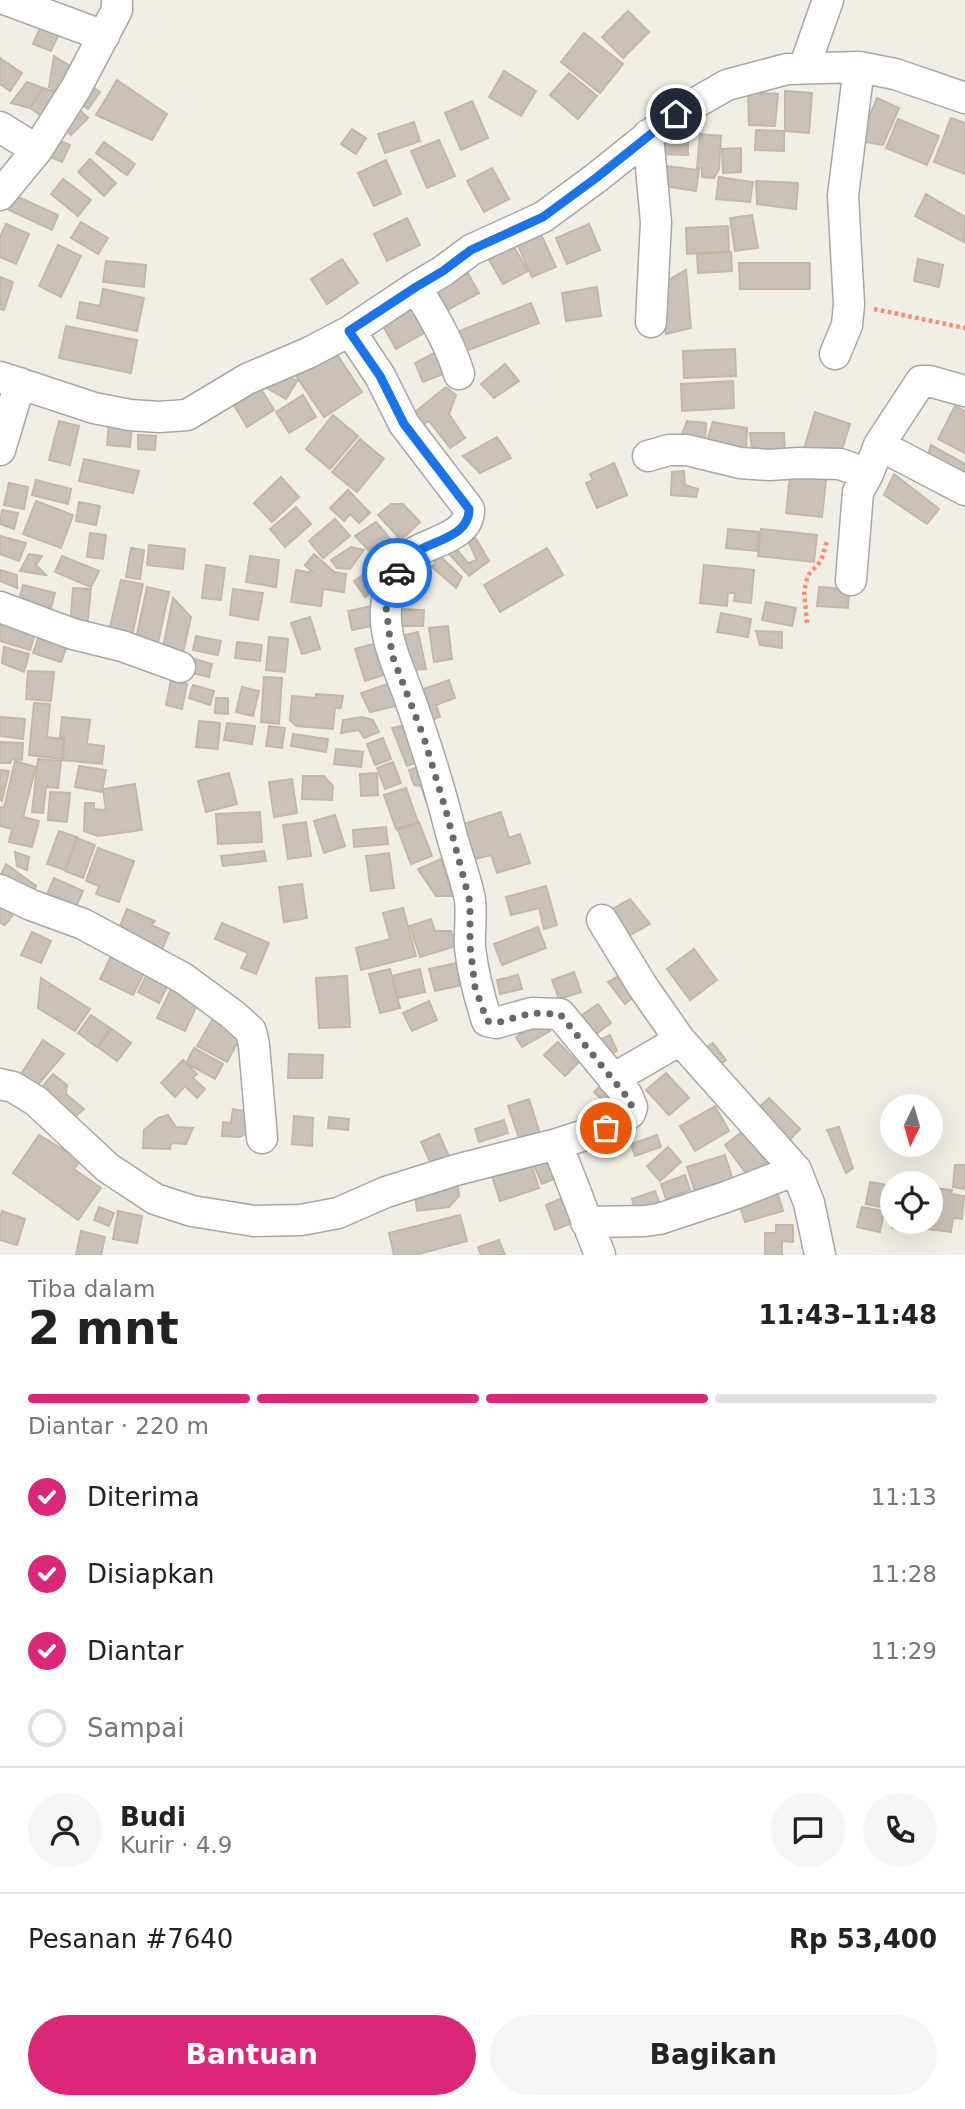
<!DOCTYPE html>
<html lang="id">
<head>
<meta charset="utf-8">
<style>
  :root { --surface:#fff; --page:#f6f6f6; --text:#222; --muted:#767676; --line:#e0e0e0; --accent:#db2777 }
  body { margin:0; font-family:"DejaVu Sans",sans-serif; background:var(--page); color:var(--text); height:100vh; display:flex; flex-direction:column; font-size:26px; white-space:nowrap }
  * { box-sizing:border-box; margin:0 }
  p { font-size:23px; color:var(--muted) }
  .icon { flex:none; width:38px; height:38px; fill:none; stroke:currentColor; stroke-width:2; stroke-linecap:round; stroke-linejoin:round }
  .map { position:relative; height:1255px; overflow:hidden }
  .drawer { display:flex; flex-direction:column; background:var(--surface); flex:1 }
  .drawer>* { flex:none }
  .needle { width:46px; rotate:185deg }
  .fabs { position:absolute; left:880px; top:1094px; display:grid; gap:14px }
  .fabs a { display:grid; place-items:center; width:63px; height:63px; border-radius:50%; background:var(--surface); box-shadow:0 7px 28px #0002; font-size:35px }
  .pin { position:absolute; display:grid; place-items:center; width:60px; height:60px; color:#fff; margin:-30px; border:4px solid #fff; border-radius:50%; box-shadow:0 2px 7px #0007 }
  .courier { position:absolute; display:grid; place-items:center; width:70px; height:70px; margin:-35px; border:5px solid #1a73e8; border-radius:50%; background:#fff; color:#222; box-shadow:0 2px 9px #0007 }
  .summary em { font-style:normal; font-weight:700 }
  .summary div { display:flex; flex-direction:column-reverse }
  .summary { display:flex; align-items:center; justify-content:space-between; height:119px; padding:0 28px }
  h1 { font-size:46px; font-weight:700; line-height:52px }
  .bar { display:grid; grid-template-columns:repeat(4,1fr); gap:10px 7px; align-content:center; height:84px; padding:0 28px }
  .bar i { height:9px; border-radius:5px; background:var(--line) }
  .bar .selected { background:var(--accent) }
  .bar p { grid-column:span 4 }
  .line { display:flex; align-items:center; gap:18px; padding:0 28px; border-top:2px solid var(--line) }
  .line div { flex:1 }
  .round { display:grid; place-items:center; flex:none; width:74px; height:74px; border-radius:37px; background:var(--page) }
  ol { padding:0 28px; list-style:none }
  li { display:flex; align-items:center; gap:21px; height:77px }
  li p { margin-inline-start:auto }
  li .icon { padding:7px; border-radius:50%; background:var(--accent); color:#fff; stroke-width:4 }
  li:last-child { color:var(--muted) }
  li i { width:38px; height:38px; border:4px solid var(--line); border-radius:50% }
  .cta { display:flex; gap:14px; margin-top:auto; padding:14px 28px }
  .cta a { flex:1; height:80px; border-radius:42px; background:var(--accent); color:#fff; font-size:28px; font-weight:700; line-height:80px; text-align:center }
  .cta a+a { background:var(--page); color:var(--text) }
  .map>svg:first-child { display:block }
</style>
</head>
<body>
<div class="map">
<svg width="965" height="1255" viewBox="0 0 965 1255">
  <rect width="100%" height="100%" fill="#f1efe5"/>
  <path fill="#cac2b8" stroke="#c5b7a6" stroke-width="2" d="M628,11L649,32L623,58L602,37Z
    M43,21L61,29L51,51L33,44Z
    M584,33L623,64L600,93L561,62Z
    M54,56L80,72L66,96L49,87Z
    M0,58L22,73L10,91L0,84Z
    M504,71L536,91L521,116L489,97Z
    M569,73L597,96L578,119L550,95Z
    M117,80L167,114L152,140L96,115Z
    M85,81L100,92L88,109L73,98Z
    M27,82L43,88L30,108L11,103Z
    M43,88L62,94L49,121L30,108Z
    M785,91L812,93L809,133L785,131Z
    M748,92L778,94L775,126L749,125Z
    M877,98L899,108L883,145L859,141Z
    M472,101L488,138L461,150L445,113Z
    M76,106L88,118L71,135L58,123Z
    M951,118L965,123V174L934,162Z
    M898,119L939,136L927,165L886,148Z
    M414,122L420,141L385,153L378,134Z
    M666,125L688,126V155L658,154Z
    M352,129L366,138L356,154L341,144Z
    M756,130L784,131V151L755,150Z
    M700,134L721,136L719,169L714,178L702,177V168H697Z
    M48,136L70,145L62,162L41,153Z
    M439,140L455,176L427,188L411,151Z
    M104,142L135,164L127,175L96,153Z
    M741,148V172L723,173L722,149Z
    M90,159L116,183L104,196L78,172Z
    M386,160L401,194L374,206L358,173Z
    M666,166L699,170L696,191L663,186Z
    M492,168L509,199L484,212L467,181Z
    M719,177L753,182L750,202L716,199Z
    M63,179L91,200L78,216L51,194Z
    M756,181L798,183L796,209L757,204Z
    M926,194L965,217L964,242L915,216Z
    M16,196L58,215L52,230L9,210Z
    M752,215L758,248L735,251L730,218Z
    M407,218L420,245L387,261L374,234Z
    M81,222L108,238L98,254L71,238Z
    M6,224L29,234L16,264L0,257V237Z
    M589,224L600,250L567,264L556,238Z
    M728,226L729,251L687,254L686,228Z
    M538,228L556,267L532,277L515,239Z
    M510,240L528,271L503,284L485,253Z
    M58,245L81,256L61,297L39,286Z
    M731,252L732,271L698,273L697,254Z
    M342,259L358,283L327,304L311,279Z
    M918,259L943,265L939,287L914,281Z
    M106,261L146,265L144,287L103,282Z
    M739,263H810V289H740Z
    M466,270L479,293L442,313L429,290Z
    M686,270L691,328L666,334L656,287Z
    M0,277L13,282L4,310L0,309Z
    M597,287L601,316L566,321L562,293Z
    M103,289L144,298L137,331L77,318L80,302L100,306Z
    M531,303L539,323L461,353L454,333Z
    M420,306L433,328L396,349L383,326Z
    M66,326L137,340L131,373L59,358Z
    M446,347L453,370L423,382L415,363Z
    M735,349L736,376L684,378L683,351Z
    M334,350L362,392L324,417L296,376Z
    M505,364L519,381L494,398L481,384Z
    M274,367L297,381L286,399L263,386Z
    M733,381L734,408L682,411L681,384Z
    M446,387L456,395L449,414L465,438L450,448L429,421L416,428L405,420Z
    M261,389L274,410L247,427L234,405Z
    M303,395L316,417L289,433L276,412Z
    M955,406L965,411V453L938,439Z
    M815,412L850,424L839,459L804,449Z
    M333,415L358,436L330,469L306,449Z
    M59,421L79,426L70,465L49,460Z
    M687,421L706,423L705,448L692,445L682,434Z
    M713,422L747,428L746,453L718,448L708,437Z
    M109,424L132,425L130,447L107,445Z
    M750,433H784L785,457H753Z
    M138,435L156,436L155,450L138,449Z
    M497,437L511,458L480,473L463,456Z
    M360,439L384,459L357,492L332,472Z
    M931,445L965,464V479L927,458Z
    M84,459L139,471L133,493L79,481Z
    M614,463L627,495L597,508L586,483L593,480L590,474Z
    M684,471L685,485L698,489L696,497L671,495L672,472Z
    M894,474L939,509L927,524L884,495Z
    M790,476L826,480L822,517L786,513Z
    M281,477L299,497L272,522L254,503Z
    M36,480L71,489L68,504L32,495Z
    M9,483L28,487L24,509L4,505Z
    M348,490L370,513L359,523L350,514L344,521L330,508Z
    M36,501L73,515L61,548L23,534Z
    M79,502L100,506L96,525L76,521Z
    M391,504H403L420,522L401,540L378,515Z
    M296,507L311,524L285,547L270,529Z
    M2,510L18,513L14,529L0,524Z
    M335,519L350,536L323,558L309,541Z
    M376,522L392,541L373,555L355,536Z
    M728,529L759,532L757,551L726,548Z
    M761,529L817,535L814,562L758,556Z
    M90,533L106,535L103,559L87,557Z
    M0,536L26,543L19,561L0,554Z
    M475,537L489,561L469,576L444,548L452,543L468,563L477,560L469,543Z
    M149,545L185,549L183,569L147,565Z
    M351,547L364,550L350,569L337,568L331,560Z
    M131,548L144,550L140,579L126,577Z
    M547,548L563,575L500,612L484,585Z
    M29,554L42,556L36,565L46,575L20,571Z
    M314,554L334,572L346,574L344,592L323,589L321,606L291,602L296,570L313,573L305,565Z
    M439,555L462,577L456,588L432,567Z
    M62,556L99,571L91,587L55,572Z
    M250,556L279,560L276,587L246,582Z
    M381,563L392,578L365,597L354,581Z
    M206,565L225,568L221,600L202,598Z
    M704,565L754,570L751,603L734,601L735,593H728L727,606L700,603Z
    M0,570L17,575V588L0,581Z
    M121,580L143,584L132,636L109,631Z
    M23,585L55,593L51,608L19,600Z
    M147,587L169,592L158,643L136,639Z
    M819,587L849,589L848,608L817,606Z
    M73,588L91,589L87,628L70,626Z
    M233,589L263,593L258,620L230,615Z
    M173,598L191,617L182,657L162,652Z
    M766,602L796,608L792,626L762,620Z
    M372,606L377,625L352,630L348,611Z
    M0,609L36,631L30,650L0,641Z
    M395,609L424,610L423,626H395Z
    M721,613L751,619L748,637L717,632Z
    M310,617L320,649L302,654L291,623Z
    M448,626L452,659L434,662L429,628Z
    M41,630L69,640L61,662L33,653Z
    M756,631L782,632V648L760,645Z
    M418,632L426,669L411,670L401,636Z
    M196,636L221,641L218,655L193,650Z
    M269,637L288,639L285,672L266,670Z
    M237,642L262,645L260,661L235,658Z
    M373,644L383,675L365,681L355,649Z
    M4,647L29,654L24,672L2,663Z
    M188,657L212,664L209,677L184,671Z
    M28,671L54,672L51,701L26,699Z
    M264,677L282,678L279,724L261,722Z
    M171,680L187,684L182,709L166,705Z
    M449,680L455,698L436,705L440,717L426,722L415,692Z
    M396,681L400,705L370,712L361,693Z
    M193,685L214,691L210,705L189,698Z
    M242,687L259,691L253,716L236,712Z
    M316,694L343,696L341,708H335L333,729L296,726L290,720L292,696L316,698Z
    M216,698H228V714L215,713Z
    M34,703L50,704L47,737L64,739L62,759L29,755Z
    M0,717L25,719L23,739L0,736Z
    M62,717L90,720L87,744L104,746L102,764L63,760L65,737H60Z
    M362,717L373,720L379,732L364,738L359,730L341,733L343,720Z
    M199,721L220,723L218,749L196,747Z
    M227,723L255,726L252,744L224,740Z
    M410,724L420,761L407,766L392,728Z
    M269,726L285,728L282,748L266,746Z
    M293,734L328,739L326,752L291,746Z
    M383,738L391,759L375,765L367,744Z
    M0,742L23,743L22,760L12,759L10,763H0Z
    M336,749L363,752L361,767L334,764Z
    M38,759L61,761L58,788L46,787L43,813L32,812Z
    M15,761L36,767L23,817L39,821L32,847L9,842L12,829L0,826V807L4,808Z
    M393,762L401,783L385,789L377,768Z
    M426,764L432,800L426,801L421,786L414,785L409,770Z
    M79,766L106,770L102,792L75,787Z
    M0,770L9,771L2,801L0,800Z
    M229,773L237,804L206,812L198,781Z
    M377,773L378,795L361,796L360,774Z
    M303,776H324L333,786L332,800L302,799Z
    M292,779L297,813L274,817L269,782Z
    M135,784L142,830L98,836L84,831L85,803H94V809L106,810L103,789Z
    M406,788L418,822L396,829L384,795Z
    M50,792L70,793L67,822L48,820Z
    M260,812L262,842L218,844L216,814Z
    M501,812L509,838L520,834L530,863L497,873L491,855L472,860L461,825Z
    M335,815L345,846L324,853L314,821Z
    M306,822L311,856L288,859L283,825Z
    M419,822L432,856L411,864L398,830Z
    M386,827L388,844L354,847L353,830Z
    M59,831L77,837L65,870L47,864Z
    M77,838L95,845L83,878L65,871Z
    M98,848L134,861L119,902L96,894L99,886L86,881Z
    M264,851L266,861L223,866L221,856Z
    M15,852L29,857L27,870L17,866Z
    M389,853L394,888L371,891L366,856Z
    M441,859L452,896H436L418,869Z
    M6,864L36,886L33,895L0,877Z
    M54,878L83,891L73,914L44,901Z
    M302,884L307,918L284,922L279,887Z
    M546,886L557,925L544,929L539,908L511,915L506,897Z
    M0,893L19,907L5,925L0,923Z
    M630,899L650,924L625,938L607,912Z
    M403,908L416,956L361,970L356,948L390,939L383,913Z
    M127,909L155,921L151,925L169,933L159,956L115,938Z
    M431,919L435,931H451L456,946L420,957L410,926Z
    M222,923L269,943L256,974L241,968L248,953L215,939Z
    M538,927L546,948L502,965L494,944Z
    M32,932L51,941L41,963L21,955Z
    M694,949L717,980L690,1000L667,969Z
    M112,954L145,971L133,995L100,979Z
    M456,963L462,985L435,991L429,969Z
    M390,969L400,1008L380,1013L369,974Z
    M420,969L425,992L398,998L392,976Z
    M148,972L169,983L159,1003L138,992Z
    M574,972L581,992L559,999L552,980Z
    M625,972L638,993L625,1004L608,982Z
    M518,975L522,989L500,994L497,980Z
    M347,976L350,1027L319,1028L316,978Z
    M41,978L90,1009L75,1031L38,1008Z
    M174,983L201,997L185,1031L157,1018Z
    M429,1001L437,1020L412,1031L403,1013Z
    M598,1004L611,1023L589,1039L575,1020Z
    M91,1015L110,1028L97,1047L78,1033Z
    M215,1015L244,1031L227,1062L197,1046Z
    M544,1020L550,1031L522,1047L516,1037Z
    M112,1029L131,1043L117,1061L98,1047Z
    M610,1035L617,1051L602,1057L595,1042Z
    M43,1040L64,1054L37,1086L21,1074Z
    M558,1042L578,1063L565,1076L544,1055Z
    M713,1043L726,1060L716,1068L700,1051Z
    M194,1048L223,1064L215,1079L186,1063Z
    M289,1054L323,1055L322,1078H288Z
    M183,1060L197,1074L193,1078L205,1089L197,1098L185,1086L175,1097L161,1083Z
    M666,1073L689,1098L669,1115L646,1090Z
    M53,1074L67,1085L66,1094L84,1109L69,1122L38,1092Z
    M601,1085L613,1098L606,1104L594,1092Z
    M769,1098L800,1129L783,1147L751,1115Z
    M529,1099L541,1137L521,1144L508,1106Z
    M715,1106L729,1131L695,1151L680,1126Z
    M233,1109L258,1113L256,1130L239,1137L222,1136L223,1122L231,1123Z
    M168,1115L176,1127L193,1128L186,1144L171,1143L170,1149L143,1148L144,1130L158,1118Z
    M294,1116L313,1118L312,1146L292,1144Z
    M329,1117L349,1119L348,1130L328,1128Z
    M504,1120L508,1133L479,1142L475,1129Z
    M839,1127L853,1168L846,1173L827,1130Z
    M743,1131L767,1163L748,1176L725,1145Z
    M439,1134L451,1161L434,1170L421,1142Z
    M39,1135L81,1160L74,1169L101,1188L78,1220L13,1173Z
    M657,1135L661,1147L635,1156L631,1144Z
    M668,1147L681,1162L660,1181L647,1166Z
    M553,1152L564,1175L542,1184L532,1161Z
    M528,1155L539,1188L500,1201L489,1167Z
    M725,1155L733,1180L695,1192L687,1167Z
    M955,1165H965V1189L953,1187Z
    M685,1175L690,1190L666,1199L661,1184Z
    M457,1179L459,1196L449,1207L417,1211L414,1183Z
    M870,1182L892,1186V1209L866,1204Z
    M776,1188L783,1211L745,1222L738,1200Z
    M931,1188L952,1190L951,1194L964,1196L962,1219L953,1218L951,1232L926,1229L927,1222H931Z
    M655,1191L660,1204L636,1212L632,1199Z
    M564,1197L574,1222L555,1230L546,1205Z
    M99,1207L114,1213L109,1226L94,1220Z
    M862,1207L884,1211L880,1232L857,1227Z
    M2,1211L25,1219L17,1245L0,1240V1217Z
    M118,1211L142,1216L137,1243L113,1239Z
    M460,1215L467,1241L415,1255H394L389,1233Z
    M893,1222H920L919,1230L892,1228Z
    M776,1225H793V1242L782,1241V1255H765V1233H776Z
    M81,1231L105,1237L101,1255H76Z
    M499,1240L505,1255H481L478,1247Z"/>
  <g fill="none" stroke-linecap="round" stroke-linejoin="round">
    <defs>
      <path id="minor" d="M7,0L104,36
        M804,68L828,0
        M0,127L37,150
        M648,135L656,222L651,322
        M0,195L37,150L76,88L117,10V3
        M416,287C432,314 450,343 459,374
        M835,354L847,325L849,304L843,196L859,67
        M0,377L94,408L130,415L159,417L187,415L247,379L308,353L350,331L416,287L443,271L471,250L543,217L596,178L676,114L727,85L787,69L859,67L895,74L965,98
        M879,445L965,490
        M0,450L20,383
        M648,456L669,450H687L740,463L769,465L799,463L840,464L868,474
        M851,580L858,492L868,474L879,445L921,381H929L965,391
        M0,607L73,634L122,646L180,667
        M0,890L31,905L83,924L183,978L232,1014L251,1031L254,1045L262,1138
        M602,920L643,987L680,1040L796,1170L809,1203L820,1255
        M613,1079L680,1040
        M0,1084L13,1087L36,1101L108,1168L155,1199L192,1211L254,1221L301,1220L338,1213L386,1192L456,1170L557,1144L606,1128L622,1119L630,1113L632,1107L627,1095L560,1014L532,1013L496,1023L487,1021C479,996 473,974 470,948C469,933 472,916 470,900C466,878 457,856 451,833C439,785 424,738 407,691C397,664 384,638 386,609C387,591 399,563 414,553C432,541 470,536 469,509L404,424L380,376L350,331
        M557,1144L600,1255
        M586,1222L645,1221L659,1219L726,1197L796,1170"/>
    </defs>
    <use href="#minor" stroke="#a7a7a7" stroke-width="33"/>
    <path stroke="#ff8969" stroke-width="4.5" stroke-dasharray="3.5 3.5" stroke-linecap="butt" d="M874,309L965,328
      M807,623L804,591L808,575L821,561L827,541"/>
    <use href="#minor" stroke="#fff" stroke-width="30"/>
  </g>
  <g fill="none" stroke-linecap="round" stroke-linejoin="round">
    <path stroke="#696865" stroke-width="7" stroke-dasharray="0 12.6" d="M397,573L386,607L392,655L424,738L446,811L470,902V946L475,987L487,1021L496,1023L532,1013L560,1014L631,1102C633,1117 617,1122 606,1128"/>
    <path stroke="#1a73e8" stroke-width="9" d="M397,573C402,566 407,558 416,552C433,541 470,536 469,509L404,424L380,376L349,331L416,287L443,271L471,250L543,217L596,178L676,114"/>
  </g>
</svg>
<div class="fabs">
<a><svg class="needle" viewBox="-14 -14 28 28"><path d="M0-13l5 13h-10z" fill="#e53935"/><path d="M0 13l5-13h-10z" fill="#767676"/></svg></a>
<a><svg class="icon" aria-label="locate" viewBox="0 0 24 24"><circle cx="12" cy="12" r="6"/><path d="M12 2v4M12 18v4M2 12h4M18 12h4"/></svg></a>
</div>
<div class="pin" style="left:606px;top:1128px;background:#ea580c"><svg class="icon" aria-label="bag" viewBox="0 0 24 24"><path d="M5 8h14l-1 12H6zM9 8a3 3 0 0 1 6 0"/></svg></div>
<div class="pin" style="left:676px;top:114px;background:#1f2937"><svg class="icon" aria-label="home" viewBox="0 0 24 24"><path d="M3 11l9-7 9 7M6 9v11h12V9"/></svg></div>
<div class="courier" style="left:397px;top:573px"><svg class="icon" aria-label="car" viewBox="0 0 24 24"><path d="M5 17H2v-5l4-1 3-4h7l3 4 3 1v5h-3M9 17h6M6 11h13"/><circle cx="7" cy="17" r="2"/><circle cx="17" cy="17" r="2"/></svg></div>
</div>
<section class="drawer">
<div class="summary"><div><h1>2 mnt</h1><p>Tiba dalam</p></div><em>11:43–11:48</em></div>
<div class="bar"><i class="selected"></i><i class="selected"></i><i class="selected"></i><i></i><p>Diantar · 220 m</p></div>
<ol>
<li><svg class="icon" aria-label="check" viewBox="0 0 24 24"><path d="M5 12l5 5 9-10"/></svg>Diterima<p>11:13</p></li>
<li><svg class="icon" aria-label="check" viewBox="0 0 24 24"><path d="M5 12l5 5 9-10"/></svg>Disiapkan<p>11:28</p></li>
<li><svg class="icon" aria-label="check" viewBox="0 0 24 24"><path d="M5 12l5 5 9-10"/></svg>Diantar<p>11:29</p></li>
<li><i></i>Sampai</li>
</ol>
<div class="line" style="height:126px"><a class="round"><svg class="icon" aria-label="person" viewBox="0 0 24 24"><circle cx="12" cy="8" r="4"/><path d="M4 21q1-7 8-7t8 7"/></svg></a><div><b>Budi</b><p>Kurir · 4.9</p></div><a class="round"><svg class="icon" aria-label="chat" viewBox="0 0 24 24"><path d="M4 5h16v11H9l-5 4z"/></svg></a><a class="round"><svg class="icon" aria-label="phone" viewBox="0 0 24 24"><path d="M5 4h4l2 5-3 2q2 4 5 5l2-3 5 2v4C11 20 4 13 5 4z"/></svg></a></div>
<div class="line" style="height:91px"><div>Pesanan #7640</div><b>Rp 53,400</b></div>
<div class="cta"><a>Bantuan</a><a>Bagikan</a></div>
</section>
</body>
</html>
